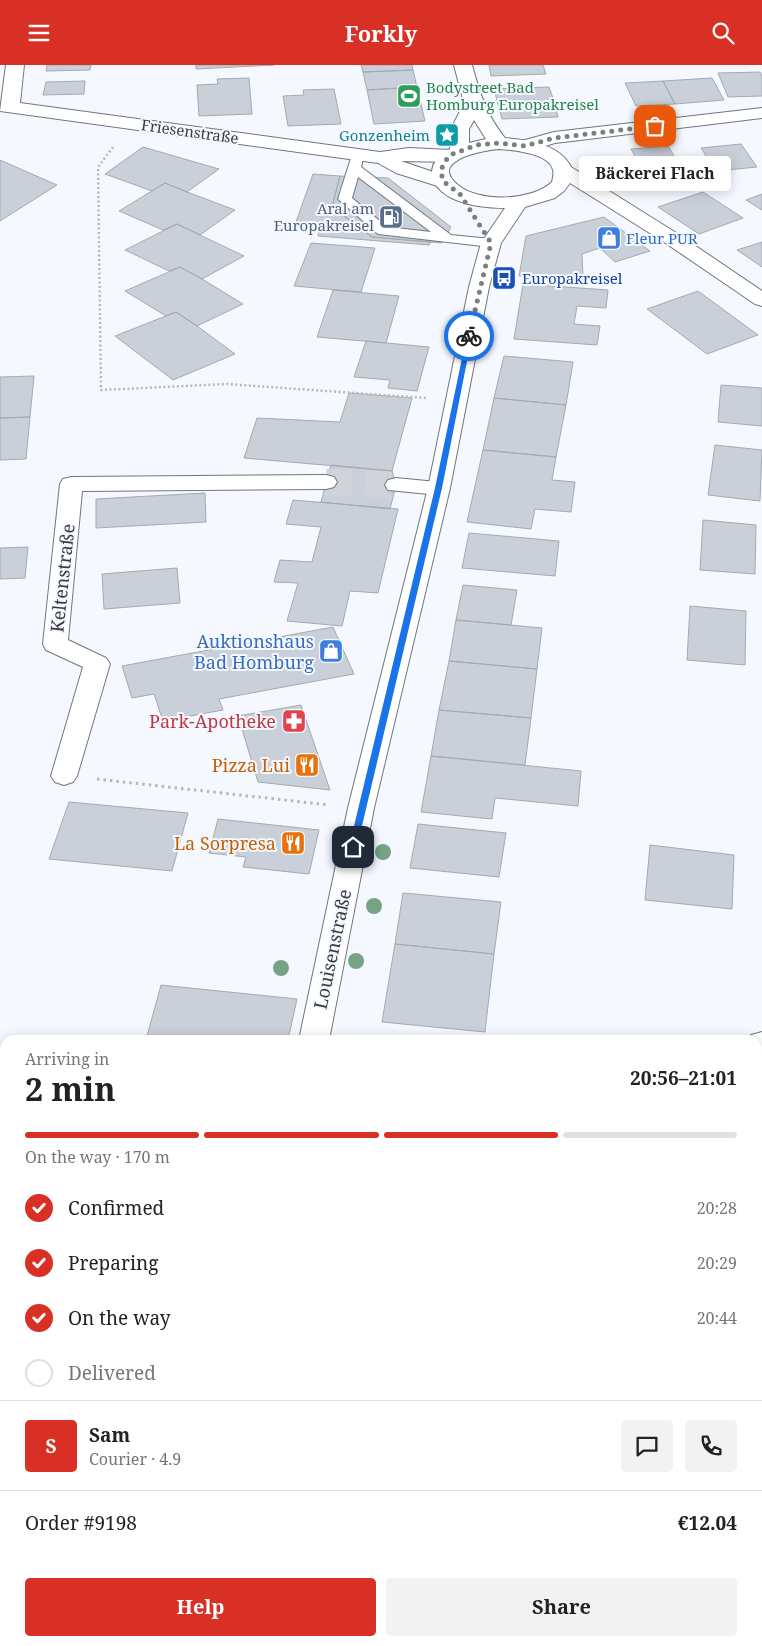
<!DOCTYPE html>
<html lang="en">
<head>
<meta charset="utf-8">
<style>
  :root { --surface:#fff; --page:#f2f2f2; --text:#222; --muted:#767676; --line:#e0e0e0; --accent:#d93025 }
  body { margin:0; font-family:"Noto Serif",serif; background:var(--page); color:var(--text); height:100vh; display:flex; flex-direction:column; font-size:19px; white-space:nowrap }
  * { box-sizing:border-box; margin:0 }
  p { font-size:16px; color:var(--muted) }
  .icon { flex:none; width:28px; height:28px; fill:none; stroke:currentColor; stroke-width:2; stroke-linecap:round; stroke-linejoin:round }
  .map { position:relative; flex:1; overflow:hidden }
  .panel { position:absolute; left:0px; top:970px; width:762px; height:611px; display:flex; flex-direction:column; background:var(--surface); border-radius:15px 15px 0 0; box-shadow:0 2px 12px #0003 }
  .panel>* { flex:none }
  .pin { position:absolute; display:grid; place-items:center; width:42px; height:42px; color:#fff; margin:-21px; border-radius:10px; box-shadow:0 2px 8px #0006 }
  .courier { position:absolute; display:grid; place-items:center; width:50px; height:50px; margin:-25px; border:4px solid #1a73e8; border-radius:50%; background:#fff; color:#222; box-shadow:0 1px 6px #0007 }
  .bubble { position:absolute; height:35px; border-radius:5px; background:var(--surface); box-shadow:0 2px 12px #0003; font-size:16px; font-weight:700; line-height:35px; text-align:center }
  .head em { font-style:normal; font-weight:700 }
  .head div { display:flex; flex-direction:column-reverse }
  .head { display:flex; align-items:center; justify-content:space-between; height:85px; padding:0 25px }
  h1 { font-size:32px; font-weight:700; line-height:38px }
  .bar { display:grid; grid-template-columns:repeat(4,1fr); gap:8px 5px; align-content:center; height:60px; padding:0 25px }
  .bar i { height:6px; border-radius:4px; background:var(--line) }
  .bar .active { background:var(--accent) }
  .bar p { grid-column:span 4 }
  .line { display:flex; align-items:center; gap:12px; padding:0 25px; border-top:1px solid var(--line) }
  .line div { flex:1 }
  .round { display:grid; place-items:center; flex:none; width:52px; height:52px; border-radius:5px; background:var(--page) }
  ol { padding:0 25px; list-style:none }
  li { display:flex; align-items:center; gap:15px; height:55px }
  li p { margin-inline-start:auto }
  li .icon { padding:5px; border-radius:50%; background:var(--accent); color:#fff; stroke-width:4 }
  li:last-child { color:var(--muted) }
  li i { width:28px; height:28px; border:2px solid var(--line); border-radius:50% }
  .cta { display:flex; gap:10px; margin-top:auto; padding:10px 25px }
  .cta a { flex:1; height:58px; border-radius:5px; background:var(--accent); color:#fff; font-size:20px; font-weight:700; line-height:58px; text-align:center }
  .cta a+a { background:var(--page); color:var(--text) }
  header { display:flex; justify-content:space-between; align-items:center; height:65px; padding:0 25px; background:var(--accent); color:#fff; font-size:22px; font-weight:700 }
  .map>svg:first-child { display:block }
</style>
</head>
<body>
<header><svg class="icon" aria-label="menu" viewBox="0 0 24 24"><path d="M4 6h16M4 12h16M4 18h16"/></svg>Forkly<svg class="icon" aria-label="search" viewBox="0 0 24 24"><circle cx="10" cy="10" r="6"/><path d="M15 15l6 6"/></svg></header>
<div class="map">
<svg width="762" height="1581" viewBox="0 0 762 1581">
  <rect width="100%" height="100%" fill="#f5f9ff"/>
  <path fill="#cad0d9" stroke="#a3aab2" d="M47,0H91L90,5L46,6Z
    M196,0H274L196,4Z
    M361,0H412L413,5L363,7Z
    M489,0H543L546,9L491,11Z
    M413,5L417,22L367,25L363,7Z
    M760,7L762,12V31L728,32L718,8Z
    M249,13L252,49L199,51L197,20L218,19L217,14Z
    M712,13L724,35L675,39L663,16Z
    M85,16L84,29L43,30L46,17Z
    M663,16L675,39L636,41L625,18Z
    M417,22L425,56L374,59L367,25Z
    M549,22L554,36L498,39L494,24Z
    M334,24L341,59L288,61L283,31L304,30L303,25Z
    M554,36L558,52L502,54L498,39Z
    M741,79L757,102L716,106L701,83Z
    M668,81L680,101L691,100L701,119L652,123L631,84Z
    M143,82L219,104L187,127L165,118L152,126L105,109Z
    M0,95L57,120L0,156Z
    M313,109L340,111L332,142L372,172L431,177L429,180L318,171L320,160L296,157Z
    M340,111L388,113L451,162L442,178L372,172L332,142Z
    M165,118L187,127L235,145L200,170L177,159L163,165L119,146Z
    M703,127L743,153L699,169L658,142Z
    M762,129V145L746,135Z
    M604,152L650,186L615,197L600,183L582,189L583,213L519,211L526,171Z
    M177,159L200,170L244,191L202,214L180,202L169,206L125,185Z
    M762,177V202L737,185Z
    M311,178L375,183L361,227L294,221Z
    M180,202L202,214L243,239L197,261L176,247L166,251L125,226Z
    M523,219L608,225L606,243L577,241L574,259L600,261L597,280L514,274Z
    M333,225L399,231L386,278L317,272Z
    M698,226L758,270L707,289L647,244Z
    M176,247L197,261L235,289L173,315L115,271Z
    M366,276L429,282L417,326L388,323L390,315L354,312Z
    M504,291L573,297L566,340L494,333Z
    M34,311L30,352L0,353V312Z
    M721,320L762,323V361L718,357Z
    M349,328L412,333L392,406L244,393L257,353L340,357Z
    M494,333L566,340L556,392L483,385Z
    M30,352L26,394L0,395V353Z
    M715,380L762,385L760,436L708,430Z
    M483,385L556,392L552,415L575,417L571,447L535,444L531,464L467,457Z
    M331,400L392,406L396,420L390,444L321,437Z
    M205,428L206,457L96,463V434Z
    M293,435L398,444L378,528L350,526L342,561L287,556L298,518L274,517L280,495L312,497L321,462L286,459Z
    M703,455L756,460L755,509L700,505Z
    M469,468L559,476L555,511L462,503Z
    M28,482L25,513L0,514V483Z
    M177,503L180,538L104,544L102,509Z
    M463,520L517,525L511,560L456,555Z
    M690,541L746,546L745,600L687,595Z
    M456,555L542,563L537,604L449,596Z
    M333,562L354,609L219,634L223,645L163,656L154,629L132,633L122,601Z
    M449,596L537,604L531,653L439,645Z
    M301,640L330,725L258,717L238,651Z
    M439,645L531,653L525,700L431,691Z
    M431,691L581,706L578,741L495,733L492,754L421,747Z
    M69,737L188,748L172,806L49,794Z
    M218,754L319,765L309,809L243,802L246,792L209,788Z
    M418,759L506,768L499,812L410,803Z
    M650,780L734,790L732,844L645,835Z
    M403,828L501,837L494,889L395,879Z
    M395,879L494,889L485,967L382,957Z
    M161,920L297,934L288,975H146Z
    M379,971L414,975H378Z
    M0,1309H5V1338H0Z
    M758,1341L762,1342V1402H758Z
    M758,1402H762V1476L758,1475Z
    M320,1576H401L442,1581H320Z
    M546,1576H626V1581H581Z"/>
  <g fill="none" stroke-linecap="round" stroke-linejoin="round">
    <path stroke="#d0d3d9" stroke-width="26" stroke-dasharray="26 13" stroke-linecap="butt" d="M326,417L396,420"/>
    <defs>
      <path id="lane" d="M358,86L364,90L361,102L451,170L491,174L498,178L491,182L378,169L338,134L352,90ZM358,112L431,167L387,162L352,133Z"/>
      <path id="street" d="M6,0H24L20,38L380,87L409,83L451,85L458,87L460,91L458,95L451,97L401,96L451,113L454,117L451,121L444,123L396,108L378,98L0,46Z
        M762,43V53L555,78L525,87L518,85L516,81L518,77L554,67Z
        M326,410L334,412L337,417L334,422L326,424L82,426L68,575L106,593L110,599L77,711L73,717L64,720L55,717L51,711L83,602L46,585L43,579L60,419L63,414L71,412Z
        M396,413L447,418L450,423L447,428L439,430L388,425L385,420L388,415Z
        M762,967V993L758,995V975H747L751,970Z
        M0,1048L5,1049V1073L0,1072Z"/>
      <path id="secondary" d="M454,0H472C480,29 486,49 505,73C527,75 560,79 571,102L678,169L762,226V241L755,239L664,177L570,118L564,126L555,133L525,142L501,178L489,222L450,423L374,743L329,975H299L348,743L428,423L469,222L481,178L505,143C489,143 471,141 456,135C429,124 422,99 450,84L451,64L464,38ZM474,55L486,74L469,78V64ZM499,84C512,85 550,88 553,105C554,108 553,113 552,117C532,136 479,138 458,120C427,95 485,85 499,84Z
        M170,1576H208L207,1581H169Z"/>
    </defs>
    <use href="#lane" stroke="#70767e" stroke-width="2"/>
    <use href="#street" stroke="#70767e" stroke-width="2"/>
    <use href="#secondary" stroke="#70767e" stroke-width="2"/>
    <path stroke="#b5b8bd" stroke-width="2.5" stroke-dasharray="2 2.5" stroke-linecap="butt" d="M113,82L98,102L101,325L227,319L426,333"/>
    <path stroke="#b5b8bd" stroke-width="3" stroke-dasharray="2.5 4" stroke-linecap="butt" d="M97,714L329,740"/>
    <path stroke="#b5b8bd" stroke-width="4" stroke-dasharray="3 4.5" stroke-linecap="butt" d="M758,1121L762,1123"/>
    <use href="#lane" fill="#fff" fill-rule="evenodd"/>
    <use href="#street" fill="#fff" fill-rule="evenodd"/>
    <use href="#secondary" fill="#fff" fill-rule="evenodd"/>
  </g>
  <g fill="#76a285">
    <circle cx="383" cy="787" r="8"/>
    <circle cx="374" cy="841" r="8"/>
    <circle cx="356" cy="896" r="8"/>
    <circle cx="281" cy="903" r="8"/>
  </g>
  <path fill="#1a73e8" d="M467,269L472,271L442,423L357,782L353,785L349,782L435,423Z"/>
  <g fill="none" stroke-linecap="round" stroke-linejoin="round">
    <path stroke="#7b7e83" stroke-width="5" stroke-dasharray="0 9" d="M469,271L491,178L460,129L444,117L441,108L443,99L450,90L477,80L499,78L525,81L554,73L655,61"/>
  </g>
  <defs>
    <symbol id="stadium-square" viewBox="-11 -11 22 22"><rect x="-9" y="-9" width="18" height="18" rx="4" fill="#2e9e5b" stroke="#f5f9ff"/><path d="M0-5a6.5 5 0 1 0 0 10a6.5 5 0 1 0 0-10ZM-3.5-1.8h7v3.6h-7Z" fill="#fff"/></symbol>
    <symbol id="sight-square" viewBox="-11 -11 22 22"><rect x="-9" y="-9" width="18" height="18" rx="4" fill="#0f9aa8" stroke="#f5f9ff"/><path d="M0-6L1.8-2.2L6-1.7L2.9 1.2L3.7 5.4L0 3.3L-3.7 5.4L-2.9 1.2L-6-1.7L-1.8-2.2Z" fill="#fff"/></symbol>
    <symbol id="fuel-square" viewBox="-11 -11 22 22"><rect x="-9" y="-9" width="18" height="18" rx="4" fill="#5c6f8a" stroke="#f5f9ff"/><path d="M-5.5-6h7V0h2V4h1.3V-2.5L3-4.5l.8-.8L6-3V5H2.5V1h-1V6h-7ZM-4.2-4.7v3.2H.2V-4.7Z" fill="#fff"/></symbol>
    <symbol id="shop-square" viewBox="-11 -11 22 22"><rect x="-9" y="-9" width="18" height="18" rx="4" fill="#3f7fe0" stroke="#f5f9ff"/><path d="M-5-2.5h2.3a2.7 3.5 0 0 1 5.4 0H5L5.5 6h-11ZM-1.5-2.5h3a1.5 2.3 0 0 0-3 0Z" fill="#fff"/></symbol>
    <symbol id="bus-square" viewBox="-11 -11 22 22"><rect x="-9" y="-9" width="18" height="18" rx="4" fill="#1a4fb4" stroke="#f5f9ff"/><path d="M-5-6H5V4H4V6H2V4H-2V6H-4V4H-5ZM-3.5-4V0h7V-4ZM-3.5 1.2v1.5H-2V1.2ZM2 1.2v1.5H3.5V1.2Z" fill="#fff"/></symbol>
    <symbol id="pharmacy-square" viewBox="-11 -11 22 22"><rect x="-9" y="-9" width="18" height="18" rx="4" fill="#e0444e" stroke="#f5f9ff"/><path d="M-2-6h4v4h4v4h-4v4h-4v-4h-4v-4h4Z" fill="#fff"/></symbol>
    <symbol id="restaurant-square" viewBox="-11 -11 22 22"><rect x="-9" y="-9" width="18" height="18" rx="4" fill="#e8710a" stroke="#f5f9ff"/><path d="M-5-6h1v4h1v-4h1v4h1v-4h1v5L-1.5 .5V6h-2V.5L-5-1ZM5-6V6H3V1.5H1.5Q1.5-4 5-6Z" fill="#fff"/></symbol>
  </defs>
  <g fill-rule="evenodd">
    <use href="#stadium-square" x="395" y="17" width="28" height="28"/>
    <use href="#sight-square" x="433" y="56" width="28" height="28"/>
    <use href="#fuel-square" x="377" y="138" width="28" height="28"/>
    <use href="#shop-square" x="595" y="159" width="28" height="28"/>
    <use href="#bus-square" x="490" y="199" width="28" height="28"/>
    <use href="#shop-square" x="317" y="572" width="28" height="28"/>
    <use href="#pharmacy-square" x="280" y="642" width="28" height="28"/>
    <use href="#restaurant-square" x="293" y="686" width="28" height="28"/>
    <use href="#restaurant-square" x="279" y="764" width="28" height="28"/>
  </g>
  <g text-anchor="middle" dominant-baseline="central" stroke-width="4" stroke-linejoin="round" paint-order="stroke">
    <g font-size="15" fill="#27864d" stroke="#f5f9ff" text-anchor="start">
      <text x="426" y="22">Bodystreet Bad<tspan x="426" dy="17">Homburg Europakreisel</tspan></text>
    </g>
    <g font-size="15" fill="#3a3c40" stroke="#f5f9ff">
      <text transform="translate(190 66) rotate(8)">Friesenstraße</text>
    </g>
    <g font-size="15" fill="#0d838f" stroke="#f5f9ff" text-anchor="end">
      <text x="430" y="70">Gonzenheim</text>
    </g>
    <g font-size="15" fill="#4e5e75" stroke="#f5f9ff" text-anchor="end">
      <text x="374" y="143">Aral am<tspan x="374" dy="17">Europakreisel</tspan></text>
    </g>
    <g font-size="15" fill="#366cbe" stroke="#f5f9ff" text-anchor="start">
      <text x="626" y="173">Fleur PUR</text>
    </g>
    <g font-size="15" fill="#164399" stroke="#f5f9ff" text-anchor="start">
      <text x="522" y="213">Europakreisel</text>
    </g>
    <g font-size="18" fill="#3a3c40" stroke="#f5f9ff">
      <text transform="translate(62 513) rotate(-84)">Keltenstraße</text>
      <text transform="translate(332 884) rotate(-78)">Louisenstraße</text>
    </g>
    <g font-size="18" fill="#366cbe" stroke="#f5f9ff" text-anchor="end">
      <text x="314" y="576">Auktionshaus<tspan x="314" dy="21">Bad Homburg</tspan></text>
    </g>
    <g font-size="18" fill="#be3a42" stroke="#f5f9ff" text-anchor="end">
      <text x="276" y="656">Park-Apotheke</text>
    </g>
    <g font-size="18" fill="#c56008" stroke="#f5f9ff" text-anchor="end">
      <text x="290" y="700">Pizza Lui</text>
      <text x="276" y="778">La Sorpresa</text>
    </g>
  </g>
</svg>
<div class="pin" style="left:655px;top:61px;background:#ea580c"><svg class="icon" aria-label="bag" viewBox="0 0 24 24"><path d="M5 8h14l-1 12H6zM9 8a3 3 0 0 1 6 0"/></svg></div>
<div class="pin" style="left:353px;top:782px;background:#1f2937"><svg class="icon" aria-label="home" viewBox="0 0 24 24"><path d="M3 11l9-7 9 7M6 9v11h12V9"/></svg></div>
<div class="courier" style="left:469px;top:271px"><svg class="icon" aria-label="bike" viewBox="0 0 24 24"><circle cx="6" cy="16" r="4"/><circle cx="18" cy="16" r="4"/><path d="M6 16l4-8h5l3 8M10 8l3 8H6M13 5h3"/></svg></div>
<div class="bubble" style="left:579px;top:91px;width:152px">Bäckerei Flach</div>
<section class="panel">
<div class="head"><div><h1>2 min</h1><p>Arriving in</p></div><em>20:56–21:01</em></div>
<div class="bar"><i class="active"></i><i class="active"></i><i class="active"></i><i></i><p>On the way · 170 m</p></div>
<ol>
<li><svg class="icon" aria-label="check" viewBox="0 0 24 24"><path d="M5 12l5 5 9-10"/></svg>Confirmed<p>20:28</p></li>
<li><svg class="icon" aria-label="check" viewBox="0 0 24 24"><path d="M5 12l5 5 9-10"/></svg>Preparing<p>20:29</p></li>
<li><svg class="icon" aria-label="check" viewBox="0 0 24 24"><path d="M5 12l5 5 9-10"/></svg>On the way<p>20:44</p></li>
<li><i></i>Delivered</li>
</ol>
<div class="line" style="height:90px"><b class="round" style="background:var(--accent);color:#fff">S</b><div><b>Sam</b><p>Courier · 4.9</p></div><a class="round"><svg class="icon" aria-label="chat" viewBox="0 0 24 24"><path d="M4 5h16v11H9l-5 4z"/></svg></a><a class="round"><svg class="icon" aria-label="phone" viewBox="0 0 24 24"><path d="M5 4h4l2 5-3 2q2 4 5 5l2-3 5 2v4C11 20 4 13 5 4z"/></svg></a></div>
<div class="line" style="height:65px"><div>Order #9198</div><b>€12.04</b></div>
<div class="cta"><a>Help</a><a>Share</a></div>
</section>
</div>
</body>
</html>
